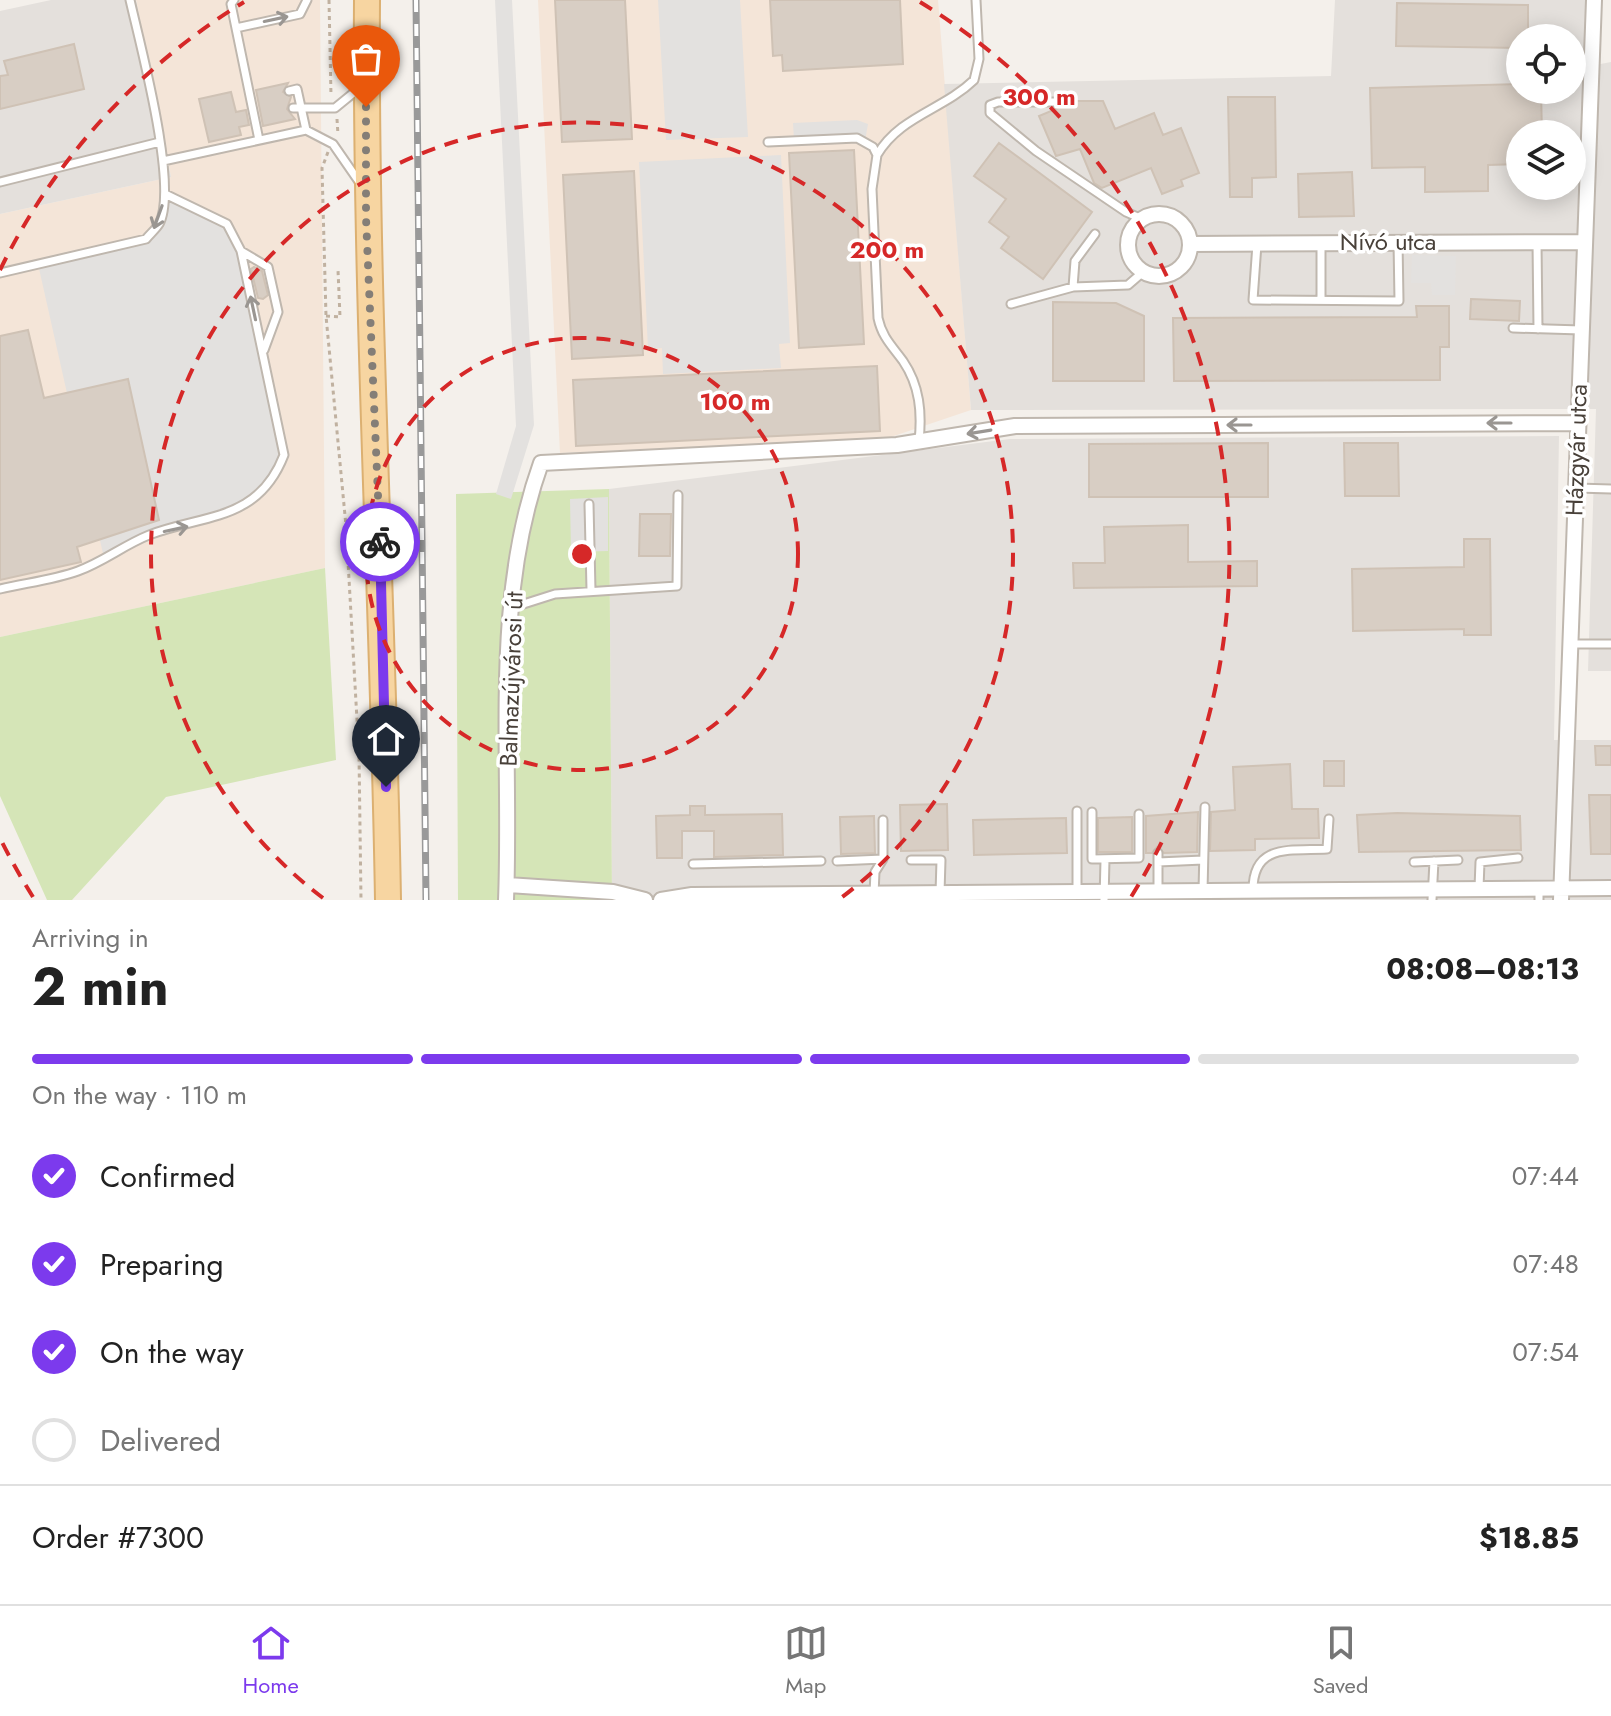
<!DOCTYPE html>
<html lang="en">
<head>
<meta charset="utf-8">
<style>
  :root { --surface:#fff; --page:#f2f2f2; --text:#222; --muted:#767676; --line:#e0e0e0; --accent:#7c3aed }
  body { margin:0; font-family:Jost,sans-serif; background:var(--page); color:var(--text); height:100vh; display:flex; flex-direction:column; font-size:30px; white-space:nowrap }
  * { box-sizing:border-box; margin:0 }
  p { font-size:26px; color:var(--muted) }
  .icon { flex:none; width:44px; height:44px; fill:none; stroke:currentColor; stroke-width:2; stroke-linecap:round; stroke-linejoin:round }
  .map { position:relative; height:900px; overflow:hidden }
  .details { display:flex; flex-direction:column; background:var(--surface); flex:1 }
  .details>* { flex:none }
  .buttons { position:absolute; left:1506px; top:24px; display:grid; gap:16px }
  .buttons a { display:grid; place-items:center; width:80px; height:80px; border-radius:50%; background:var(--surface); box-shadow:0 4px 20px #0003; font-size:40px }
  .pin { position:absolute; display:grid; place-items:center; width:68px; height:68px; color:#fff; margin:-82px -34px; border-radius:50% 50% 50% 0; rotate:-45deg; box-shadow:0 0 8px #0007 }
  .pin .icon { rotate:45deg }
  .courier { position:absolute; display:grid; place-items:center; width:80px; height:80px; margin:-40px; border:6px solid #7c3aed; border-radius:50%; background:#fff; color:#222; box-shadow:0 2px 10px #0007 }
  .headline em { font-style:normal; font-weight:700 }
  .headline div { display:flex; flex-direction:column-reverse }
  .headline { display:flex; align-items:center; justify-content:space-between; height:136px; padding:0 32px }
  h1 { font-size:52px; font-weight:700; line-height:60px }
  .bar { display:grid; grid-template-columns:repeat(4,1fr); gap:12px 8px; align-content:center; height:96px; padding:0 32px }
  .bar i { height:10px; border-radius:6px; background:var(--line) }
  .bar .on { background:var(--accent) }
  .bar p { grid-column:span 4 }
  .line { display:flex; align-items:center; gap:20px; padding:0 32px; border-top:2px solid var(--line) }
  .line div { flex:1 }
  ol { padding:0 32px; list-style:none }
  li { display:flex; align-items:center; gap:24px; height:88px }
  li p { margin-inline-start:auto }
  li .icon { padding:8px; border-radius:50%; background:var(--accent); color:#fff; stroke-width:4 }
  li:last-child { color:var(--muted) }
  li i { width:44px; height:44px; border:4px solid var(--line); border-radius:50% }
  .tabs { display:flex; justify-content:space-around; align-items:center; height:112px; border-top:2px solid var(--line); background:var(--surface); font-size:22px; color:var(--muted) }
  .tabs a { display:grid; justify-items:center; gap:4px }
  .tabs .on { color:var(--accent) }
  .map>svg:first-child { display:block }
</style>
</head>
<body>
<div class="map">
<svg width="1611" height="900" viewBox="0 0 1611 900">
  <rect width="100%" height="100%" fill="#f4f0eb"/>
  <path fill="#f4e5d8" d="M136,0H320L325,568L0,637V214L171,177Z
    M538,0H938L971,410L885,439L560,453Z"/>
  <path fill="#e4e0dc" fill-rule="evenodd" d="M51,0H136L171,177L0,214V11Z
    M1335,0H1586L1585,67L1611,62V671H1588L1596,409L971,410L944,84L1331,76ZM1520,38H1572V90H1520ZM1520,134H1572V186H1520Z
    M1559,436L1554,740H1611V900H612L609,489L1010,439Z"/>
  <path fill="#d5e5b7" d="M609,489L612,900H458L456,494Z
    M325,568L336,760L166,797L72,900H47L0,796V637Z"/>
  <path fill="#e3e1df" d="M495,0H512L534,425L511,499L496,494L516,426Z
    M658,0H740L748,137L666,140Z
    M857,120L868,124L865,141L794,140L793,123Z
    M781,155L790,343L779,344L781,368L663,374L662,348L648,349L639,162Z
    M165,194L227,224L241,251L284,454L276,476L235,509L154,533L104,558L38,264L146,239L160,223Z
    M1412,255L1456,256L1455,295H1432L1431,283H1411Z
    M608,497V551L571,552L570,499Z"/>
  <path fill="#d8cec4" stroke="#cfc2b5" stroke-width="2" d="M555,0H625L632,139L562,142Z
    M770,0H900L903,64L783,71L782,55L773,56Z
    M1397,3L1528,5V38H1520V48L1396,46Z
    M74,44L84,89L0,109V76L8,75L4,61Z
    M288,83L283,92L291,97L287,109L295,119L263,126L256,90Z
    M1520,84V90H1541L1542,134H1520V164L1488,165V191L1425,192V167L1372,168L1370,88Z
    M231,92L236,112L246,110L249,125L239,127L241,135L209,142L199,99Z
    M1228,97H1275L1276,177L1252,178V197H1230Z
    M1075,101H1103L1115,129L1154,113L1163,135L1181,128L1199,173L1181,180L1183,186L1162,194L1151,168L1102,188L1094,183L1080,149L1056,156L1039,116Z
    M999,143L1092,212L1043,279L1001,248L1009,237L989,222L1006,199L974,176Z
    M854,150L864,344L799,348L789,153Z
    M634,171L643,355L572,359L563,175Z
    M1352,172L1354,216L1299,217L1298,174Z
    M254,267L262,271L268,295L263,299L258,298L251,269Z
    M1471,299L1520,301L1519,321L1470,319Z
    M1053,302L1116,303L1144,316V381H1053Z
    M1416,306H1449V347H1440V380L1174,381L1173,318L1417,317Z
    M28,330L44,398L128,379L159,520L77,547L81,562L0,580V336Z
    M877,366L880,431L576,446L573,380Z
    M1268,443V497H1089V444Z
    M1344,443H1398L1399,496H1345Z
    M640,514H671L670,556H639Z
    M1188,525V562L1257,561V586L1074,588L1073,563H1105L1104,527Z
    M1464,539H1490L1491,635H1464V629L1353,631L1352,569L1464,567Z
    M1595,746H1611V765H1596Z
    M1324,761H1344V786H1324Z
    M1290,764L1292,809H1318L1319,838L1255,839V850L1210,851L1211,812L1235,810L1233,767Z
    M1589,795H1611V854H1591Z
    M947,804L948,850L901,851L900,805Z
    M690,806H705V815L782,814L783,855L714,857V831H682V858H657L656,816L690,815Z
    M1198,812L1197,852L1164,853L1157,847L1152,853H1146V816Z
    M1397,813L1520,816L1521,850L1359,852L1357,815Z
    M874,816L875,853L841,854L840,817Z
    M1132,817V852H1098V818Z
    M1066,818L1067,853L974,855L973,820Z"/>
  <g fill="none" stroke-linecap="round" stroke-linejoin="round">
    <defs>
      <path id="lane" d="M234,0L231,4L259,140
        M236,28L300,14L307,0
        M289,91L297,89L306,130
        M1055,102H998L990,105V113L1036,151L1126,212L1142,219
        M293,108H335L362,86
        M768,142L857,138L873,147L877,155L872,189L878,318C882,337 892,346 903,361C920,386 922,413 919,441
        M877,155C900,116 943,110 974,80L979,59L976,0
        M163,161L306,130L333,144L360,183
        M0,182L160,142
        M1537,242L1538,329
        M1257,244L1253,300L1399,301L1398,241
        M241,251L268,267L278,312L264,350
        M0,273L146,239C150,234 156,229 159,224C179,188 140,44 130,0
        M1073,287L1075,261L1095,234
        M1321,300V242
        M1011,304L1073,287L1128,285L1143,272
        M1513,328L1581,330
        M1577,488L1611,489
        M589,504L591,590
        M0,589C25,583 53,580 78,571C103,562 124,545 149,535C204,514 258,522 284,455L241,251L227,224L165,194
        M511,608L555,594L677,586L678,495
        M1571,644H1611
        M1092,812V859L1139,858V814
        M911,860H941L940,893
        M837,861L883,859
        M1158,862L1203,860
        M1414,862L1458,860
        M693,864L821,861
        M1479,888L1480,862L1518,858
        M1253,890C1253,843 1291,851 1327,849L1329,819
        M1158,891V853
        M1203,891L1205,807
        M1077,892V811
        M874,894L875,872L883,859V820
        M1104,900L1105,860
        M1432,900L1434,861
        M1539,900V888"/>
      <path id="street" d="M1128 245a31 31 0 1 1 62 0a31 31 0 1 1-62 0Z
        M1191,244L1585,242
        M507,885L613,892L645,900
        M506,900C512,754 491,602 541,463L897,445L1015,426L1577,423
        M661,900L692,895L1611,888
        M1561,900L1594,0"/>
      <path id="primary" d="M367,0C365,300 383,600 388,900"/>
    </defs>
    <use href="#lane" stroke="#bfb7ae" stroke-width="11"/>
    <use href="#street" stroke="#bfb7ae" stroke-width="18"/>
    <use href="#primary" stroke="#dcb071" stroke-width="28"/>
    <path stroke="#c0b1a0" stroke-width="3" stroke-dasharray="4 4" stroke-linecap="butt" d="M329,0L331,96
      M337,119L338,135
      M328,152L322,168L326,316L346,526L359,755L361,900
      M326,316L340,317L338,270"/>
    <use href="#lane" stroke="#fff" stroke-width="7"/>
    <use href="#street" stroke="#fff" stroke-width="14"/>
    <use href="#primary" stroke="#f7d5a1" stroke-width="24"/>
    <defs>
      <path id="rail" d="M416,0L426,900"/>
    </defs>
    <use href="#rail" stroke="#999" stroke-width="7"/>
    <use href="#rail" stroke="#fff" stroke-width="4" stroke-dasharray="12" stroke-linecap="butt"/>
  </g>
  <defs><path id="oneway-shaft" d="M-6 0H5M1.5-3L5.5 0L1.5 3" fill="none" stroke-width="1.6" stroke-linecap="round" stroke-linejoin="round" transform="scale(2)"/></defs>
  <g stroke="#9a9692">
    <use href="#oneway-shaft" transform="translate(276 19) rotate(-12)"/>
    <use href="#oneway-shaft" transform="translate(158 217) rotate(110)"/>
    <use href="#oneway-shaft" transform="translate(253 308) rotate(-102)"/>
    <use href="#oneway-shaft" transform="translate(1499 423) rotate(180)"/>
    <use href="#oneway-shaft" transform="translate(1239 425) rotate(180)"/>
    <use href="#oneway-shaft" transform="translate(979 432) rotate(171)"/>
    <use href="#oneway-shaft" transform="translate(176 529) rotate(-12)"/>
  </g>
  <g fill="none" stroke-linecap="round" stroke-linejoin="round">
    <path stroke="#847e77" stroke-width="8" stroke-dasharray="0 14.4" d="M366,107V218L380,542"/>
    <path stroke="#7c3aed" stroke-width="10" d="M380,542L386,787"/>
  </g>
  <g fill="none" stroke="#d62828" stroke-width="4" stroke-dasharray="14 10">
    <circle cx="582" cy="554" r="216"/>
    <path d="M323 898A431 431 0 1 1 841 898"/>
    <path d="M33 897A647 647 0 0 1 0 838M0 270A647 647 0 0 1 244 2M920 2A647 647 0 0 1 1131 897"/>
  </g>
  <g text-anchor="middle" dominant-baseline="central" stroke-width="7" stroke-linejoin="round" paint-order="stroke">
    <g font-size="24" fill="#484039" stroke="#fff">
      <text x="1388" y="241">Nívó utca</text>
      <text transform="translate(1576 450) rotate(-88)">Házgyár utca</text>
      <text transform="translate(511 679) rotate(-88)">Balmazújvárosi út</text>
    </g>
  </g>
  <circle cx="582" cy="554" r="12" fill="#d62828" stroke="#fff" stroke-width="4"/>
  <g font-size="24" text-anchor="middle" font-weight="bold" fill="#d62828" stroke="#fff" stroke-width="7" stroke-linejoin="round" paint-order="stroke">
    <text x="1039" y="105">300 m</text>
    <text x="887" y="258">200 m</text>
    <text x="735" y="410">100 m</text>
  </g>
</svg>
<div class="buttons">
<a><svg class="icon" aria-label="locate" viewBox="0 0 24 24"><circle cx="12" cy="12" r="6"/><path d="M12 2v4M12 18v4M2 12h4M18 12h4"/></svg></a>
<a><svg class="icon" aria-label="layers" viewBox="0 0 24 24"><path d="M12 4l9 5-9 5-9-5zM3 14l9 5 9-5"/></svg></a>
</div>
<div class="pin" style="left:366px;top:107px;background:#ea580c"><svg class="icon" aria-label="bag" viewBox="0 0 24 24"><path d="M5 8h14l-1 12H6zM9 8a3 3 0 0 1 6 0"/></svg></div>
<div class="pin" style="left:386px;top:787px;background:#1f2937"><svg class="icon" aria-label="home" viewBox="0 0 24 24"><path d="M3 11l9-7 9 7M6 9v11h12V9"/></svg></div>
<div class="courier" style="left:380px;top:542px"><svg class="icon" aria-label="bike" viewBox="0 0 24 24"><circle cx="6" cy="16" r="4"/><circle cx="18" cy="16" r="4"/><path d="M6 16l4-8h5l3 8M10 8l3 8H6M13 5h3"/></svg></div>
</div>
<section class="details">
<div class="headline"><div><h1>2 min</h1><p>Arriving in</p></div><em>08:08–08:13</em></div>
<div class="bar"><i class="on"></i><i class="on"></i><i class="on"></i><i></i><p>On the way · 110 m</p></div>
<ol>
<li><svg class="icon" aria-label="check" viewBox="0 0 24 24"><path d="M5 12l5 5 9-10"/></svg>Confirmed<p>07:44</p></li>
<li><svg class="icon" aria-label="check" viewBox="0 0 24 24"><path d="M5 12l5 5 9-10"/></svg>Preparing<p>07:48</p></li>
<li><svg class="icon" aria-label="check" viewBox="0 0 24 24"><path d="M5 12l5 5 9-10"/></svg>On the way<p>07:54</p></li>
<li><i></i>Delivered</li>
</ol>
<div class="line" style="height:104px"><div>Order #7300</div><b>$18.85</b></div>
</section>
<nav class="tabs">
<a class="on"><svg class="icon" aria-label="home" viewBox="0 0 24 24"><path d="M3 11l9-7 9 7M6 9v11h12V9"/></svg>Home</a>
<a><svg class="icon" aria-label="map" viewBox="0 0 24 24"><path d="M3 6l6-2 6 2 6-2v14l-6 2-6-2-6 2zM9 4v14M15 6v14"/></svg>Map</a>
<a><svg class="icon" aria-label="saved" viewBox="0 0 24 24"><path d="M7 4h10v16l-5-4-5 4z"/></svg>Saved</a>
</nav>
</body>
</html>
